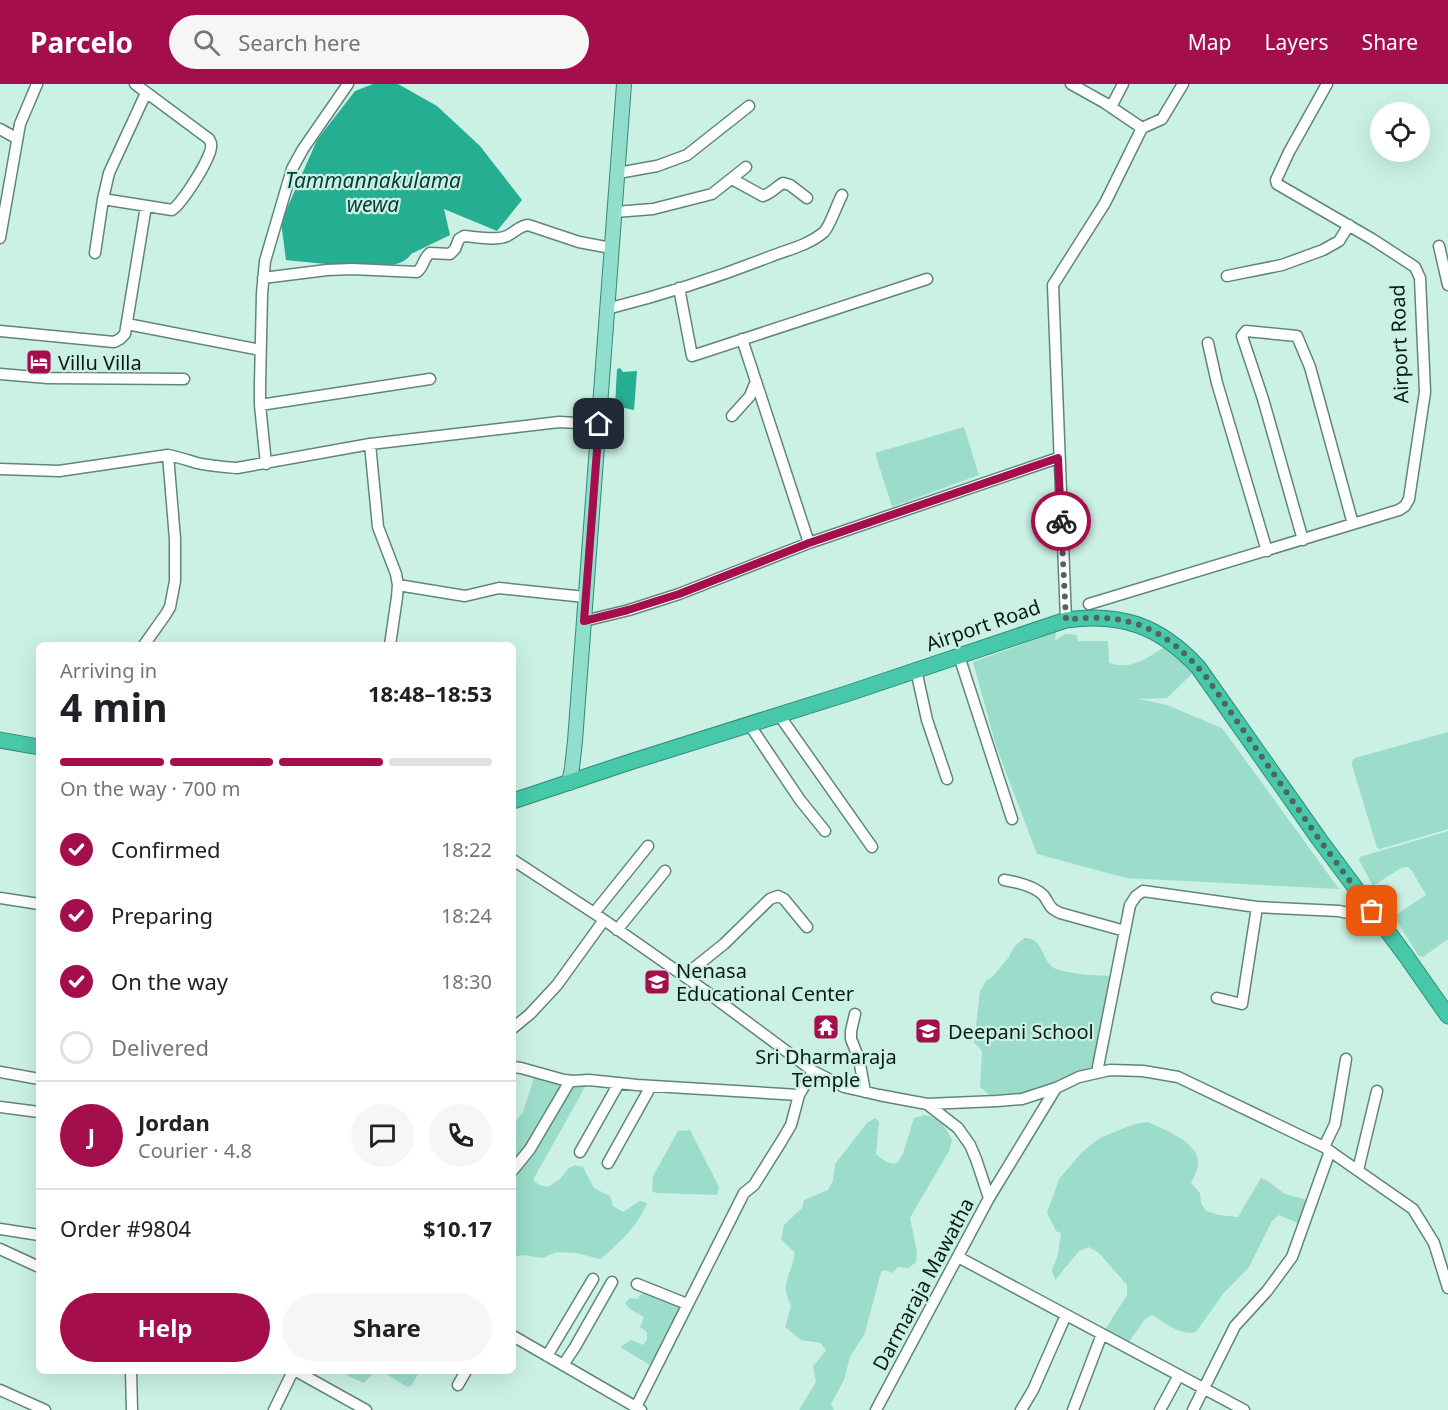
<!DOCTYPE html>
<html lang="en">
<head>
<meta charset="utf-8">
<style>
  :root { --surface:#fff; --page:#f6f6f6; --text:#202124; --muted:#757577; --line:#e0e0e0; --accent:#a40e4c }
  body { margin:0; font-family:"Noto Sans",sans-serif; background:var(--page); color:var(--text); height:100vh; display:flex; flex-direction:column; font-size:22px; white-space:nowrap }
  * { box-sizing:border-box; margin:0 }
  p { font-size:20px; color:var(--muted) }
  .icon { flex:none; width:33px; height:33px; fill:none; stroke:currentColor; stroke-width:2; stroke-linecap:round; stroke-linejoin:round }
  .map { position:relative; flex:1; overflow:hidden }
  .side { position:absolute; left:36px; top:558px; width:480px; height:732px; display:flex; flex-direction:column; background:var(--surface); border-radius:9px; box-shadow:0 6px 24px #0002 }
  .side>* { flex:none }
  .controls { position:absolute; left:1370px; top:18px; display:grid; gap:12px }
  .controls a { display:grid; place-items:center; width:60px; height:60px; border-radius:50%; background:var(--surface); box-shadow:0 6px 24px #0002; font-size:30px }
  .pin { position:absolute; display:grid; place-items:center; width:51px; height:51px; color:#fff; margin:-26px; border-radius:12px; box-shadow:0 3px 9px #0006 }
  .courier { position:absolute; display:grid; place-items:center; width:60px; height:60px; margin:-30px; border:4px solid #a40e4c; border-radius:50%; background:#fff; color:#222; box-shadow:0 2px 8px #0007 }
  .head em { font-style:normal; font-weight:700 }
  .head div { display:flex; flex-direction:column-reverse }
  .head { display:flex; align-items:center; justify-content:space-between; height:102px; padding:0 24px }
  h1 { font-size:39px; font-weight:700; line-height:45px }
  .bar { display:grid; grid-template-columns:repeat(4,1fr); gap:9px 6px; align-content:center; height:72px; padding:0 24px }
  .bar i { height:8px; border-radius:4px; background:var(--line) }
  .bar .on { background:var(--accent) }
  .bar p { grid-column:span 4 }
  .line { display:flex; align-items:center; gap:15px; padding:0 24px; border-top:2px solid var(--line) }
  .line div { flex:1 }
  .round { display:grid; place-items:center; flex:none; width:63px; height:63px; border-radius:32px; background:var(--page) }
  ol { padding:0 24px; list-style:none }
  li { display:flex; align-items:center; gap:18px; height:66px }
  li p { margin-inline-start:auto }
  li .icon { padding:6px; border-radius:50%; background:var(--accent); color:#fff; stroke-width:4 }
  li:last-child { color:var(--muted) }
  li i { width:33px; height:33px; border:3px solid var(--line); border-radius:50% }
  .action { display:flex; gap:12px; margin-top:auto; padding:12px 24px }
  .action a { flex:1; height:69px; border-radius:36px; background:var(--accent); color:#fff; font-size:24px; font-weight:700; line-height:69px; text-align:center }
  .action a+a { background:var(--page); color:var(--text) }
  header { display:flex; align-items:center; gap:36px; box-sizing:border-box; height:84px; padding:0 30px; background:var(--accent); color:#fff }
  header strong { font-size:28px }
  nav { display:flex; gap:33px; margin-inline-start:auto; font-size:21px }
  .search { width:420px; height:54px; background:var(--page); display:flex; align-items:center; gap:15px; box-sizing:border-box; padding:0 21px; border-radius:33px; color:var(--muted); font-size:22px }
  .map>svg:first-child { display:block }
</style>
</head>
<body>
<header>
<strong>Parcelo</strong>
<div class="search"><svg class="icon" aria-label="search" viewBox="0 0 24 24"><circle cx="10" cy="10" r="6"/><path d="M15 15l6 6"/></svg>Search here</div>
<nav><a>Map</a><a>Layers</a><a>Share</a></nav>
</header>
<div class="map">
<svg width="1448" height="1326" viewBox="0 0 1448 1326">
  <rect width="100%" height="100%" fill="#cbf1e5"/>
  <path fill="#9bddca" d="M964,343L979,391L892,423L875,369Z
    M1056,548L1055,557L1065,550L1077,551L1078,557H1108L1109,579C1134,586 1145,575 1166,562L1194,588L1167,614L1139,615L1167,621L1222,644L1339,805L1126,794L1037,770L996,662L973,578Z
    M1448,648V745L1380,765L1377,764L1352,681V677L1355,674Z
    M1448,747V855L1423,873L1418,871L1394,832L1426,811L1412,787L1408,783L1401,784L1373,802L1359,776L1360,773Z
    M1024,854C1044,853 1041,878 1056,885C1067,890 1103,892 1116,892L1097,988L997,1017L980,1003L982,968L980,964L974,959L980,907L986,897L993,892L1009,873L1014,863Z
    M536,988L589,996L533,1096L539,1101L548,1103L560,1095L568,1085L574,1081L583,1083L594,1104L610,1112L613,1122L623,1128L640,1117L647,1119C639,1141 619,1159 601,1175L575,1169L557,1168L542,1174L523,1171L513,1173V1040L523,1028Z
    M924,1031C939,1033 946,1043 952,1056L949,1067L910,1134L917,1168L916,1178L909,1184L898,1183L892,1189L885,1186L881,1188L865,1249L850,1273L844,1296L831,1320L834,1326H799L816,1298L813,1282L826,1267L821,1259L801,1256L785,1243L791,1222C779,1198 792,1191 795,1169L781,1155L784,1141L802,1124L804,1116L828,1106L833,1097L835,1080L867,1039L875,1034L879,1038L876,1070C881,1075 889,1081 897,1079L903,1070L914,1034Z
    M1148,1038C1163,1045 1196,1057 1198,1077C1199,1084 1194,1093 1191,1099L1200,1109L1201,1119L1206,1127L1219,1131L1238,1133L1261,1094L1266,1096L1285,1110L1311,1117L1303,1141L1279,1131L1272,1137L1249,1183L1223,1210L1196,1248C1181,1252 1165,1239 1153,1231L1146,1234L1128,1259L1104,1247L1127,1211V1201L1099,1169L1089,1163L1079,1167L1055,1196L1052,1186L1058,1171L1061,1149L1056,1147L1047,1129L1059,1095L1082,1068L1100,1054L1117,1047L1135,1040Z
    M690,1046L719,1103L717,1111L656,1109L652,1107L653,1092L678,1047Z
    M644,1207L685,1223L655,1284L620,1263L631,1256L643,1261L647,1256V1248L640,1243L644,1233L631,1226L625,1219L630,1214L637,1215Z
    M345,1287H420L411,1302L407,1303L382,1287L374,1288L364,1299L348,1292Z"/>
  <path fill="#25ae91" d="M373,0H398L437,22L480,62L522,116L497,147L444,125L450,151L411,170C408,176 399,180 391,181C360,185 318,179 286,176L281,138L317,56L355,7Z
    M620,284L623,288L637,287L634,326L615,322L617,285Z"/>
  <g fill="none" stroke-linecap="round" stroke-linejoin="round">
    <defs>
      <path id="minor" d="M1071,0L1105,19L1142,44
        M1111,23L1123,0
        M0,45L16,54
        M618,89L657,82L687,71L749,22
        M732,95L763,112C772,109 776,103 783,99L790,101L807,114
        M103,115L172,126C182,119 214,71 211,60C211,58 210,57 209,55L135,0
        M615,128L653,125L712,110L746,83
        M0,154L20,40L37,0
        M1439,162L1448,201
        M95,169L103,115L109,89L146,9
        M1227,192L1282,181L1323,166L1339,157L1349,141
        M263,194L327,186L352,185L417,188C424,183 423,174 430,169L450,170L455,165L459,155L464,152C476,153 497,157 507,152C515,148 519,142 528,141L579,158L611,164
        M679,204L692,272L927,195
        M607,225C662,211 716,194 769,173C787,166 809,161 824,148C830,142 837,120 842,111
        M127,240L260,266
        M0,247L114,258L120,255L125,250L146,122
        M742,255L809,459
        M1208,259L1217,299L1267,467
        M0,290L48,294L184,295
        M260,321L430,295
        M732,332L750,312L756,297
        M370,360L378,443L396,490L398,501L397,513L390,561
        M266,380L260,321V300L262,210L265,177L292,85L303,65L348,0
        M0,385L59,387L168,371C178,373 187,376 197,379C210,382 224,383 237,384L370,360L559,338L599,340
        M1303,456L1263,315L1242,252L1246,247L1297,252L1310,283L1353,440
        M398,501L465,512L499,504L585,513
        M1089,520L1399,426L1405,422L1409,415L1425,308L1420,194L1415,183L1372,155L1277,100L1276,96L1289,68L1327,0
        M1066,536L1053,201L1105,119L1142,44L1162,35L1183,0
        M584,537L629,526L679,510L809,459L1058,374
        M144,561L166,530L170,523L175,497V455L168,371
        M959,572L1012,735
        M916,586L927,636L947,695
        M779,631L872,763
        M749,640L800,716L825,747
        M513,776L594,829L704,906L813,987L844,1003L879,1011L927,1020L958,1044L970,1061L976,1075L989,1114L876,1326
        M1004,796C1017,798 1035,802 1044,812C1051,822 1048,823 1060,829L1125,847
        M0,814L39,820
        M594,829L648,762
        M617,846L665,787
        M684,892L724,860L770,815L778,812L784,815L807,843
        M1217,914L1242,920L1257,823
        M855,930L851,947V955L859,975L865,1008
        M513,944L530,930L557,901L604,836
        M513,983L521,984L564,996L573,997L589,996L637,1001L799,1011L813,987
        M0,988L39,995
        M1097,988L1130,821L1136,812L1143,807L1257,823L1339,827L1357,831L1372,827
        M927,1020L997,1017L1022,1015L1056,1004
        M0,1023L39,1028
        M1324,1063L1335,1040L1346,975
        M580,1068L619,999
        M608,1079L651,1002
        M513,1086L530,1065L570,997
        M1358,1086L1377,1007
        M989,1114L1056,1004L1079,993L1110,986L1143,987L1178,993L1324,1063L1413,1125L1434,1159L1448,1204
        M0,1145L39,1151
        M0,1165L39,1183
        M958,1173L1244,1326
        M637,1200L687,1220
        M513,1252L641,1326
        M547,1272L593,1195
        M563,1281L575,1263L612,1198
        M131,1287L132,1326
        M296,1287L366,1326
        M458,1301L466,1287
        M0,1306L45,1326
        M636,1323L744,1109L754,1101L781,1058L791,1041L799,1011
        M274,1326L293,1287
        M1021,1326L1033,1306L1066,1231
        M1073,1326L1102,1250
        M1160,1326L1179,1291
        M1193,1326L1235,1242L1267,1207L1292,1173L1330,1067"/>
      <path id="major" d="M569,699L572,684L575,657L624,0"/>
      <path id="highway" d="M0,656L39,663
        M513,717L630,678L849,609L1066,536C1121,528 1160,542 1198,583L1319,755L1406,872L1448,932"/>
    </defs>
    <use href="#minor" stroke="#62857a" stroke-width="13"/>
    <use href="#major" stroke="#338b76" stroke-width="16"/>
    <use href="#highway" stroke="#338b76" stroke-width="17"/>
    <use href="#minor" stroke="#fff" stroke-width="10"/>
    <use href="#major" stroke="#91decc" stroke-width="14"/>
    <use href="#highway" stroke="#48c8aa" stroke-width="15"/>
  </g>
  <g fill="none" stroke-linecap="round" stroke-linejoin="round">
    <path stroke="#4f655e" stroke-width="6" stroke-dasharray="0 10.8" d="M1061,437L1066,536C1129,527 1167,545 1207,594L1319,755L1372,827"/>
    <path stroke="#a40e4c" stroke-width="8" d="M599,340L584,537L628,526L679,510L809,459L1058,374L1061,437"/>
  </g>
  <defs>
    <symbol id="hotel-square" viewBox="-11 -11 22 22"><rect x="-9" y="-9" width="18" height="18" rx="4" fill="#a40e4c" stroke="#cbf1e5"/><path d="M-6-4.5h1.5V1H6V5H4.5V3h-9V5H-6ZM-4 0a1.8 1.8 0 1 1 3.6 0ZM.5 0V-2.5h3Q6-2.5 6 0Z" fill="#fff"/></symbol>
    <symbol id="university-square" viewBox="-11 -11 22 22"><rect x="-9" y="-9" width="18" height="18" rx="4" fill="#a40e4c" stroke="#cbf1e5"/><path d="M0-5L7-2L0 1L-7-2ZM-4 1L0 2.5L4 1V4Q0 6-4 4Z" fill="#fff"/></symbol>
    <symbol id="temple-square" viewBox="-11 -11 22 22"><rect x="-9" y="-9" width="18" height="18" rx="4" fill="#a40e4c" stroke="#cbf1e5"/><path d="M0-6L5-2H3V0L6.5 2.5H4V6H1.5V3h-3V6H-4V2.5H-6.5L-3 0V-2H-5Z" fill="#fff"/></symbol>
    <symbol id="school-square" viewBox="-11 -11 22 22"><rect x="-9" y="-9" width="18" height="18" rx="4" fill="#a40e4c" stroke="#cbf1e5"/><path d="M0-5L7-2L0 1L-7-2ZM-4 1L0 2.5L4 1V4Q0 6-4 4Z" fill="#fff"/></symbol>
  </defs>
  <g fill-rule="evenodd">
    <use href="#hotel-square" x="24" y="263" width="30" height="30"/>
    <use href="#university-square" x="642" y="883" width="30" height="30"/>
    <use href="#temple-square" x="811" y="928" width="30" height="30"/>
    <use href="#school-square" x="913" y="932" width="30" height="30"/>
  </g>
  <g text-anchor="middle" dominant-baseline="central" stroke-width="4.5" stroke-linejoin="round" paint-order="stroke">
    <g font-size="20" fill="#0c1a16" stroke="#cbf1e5">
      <text transform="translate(1399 260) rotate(-92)">Airport Road</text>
      <text transform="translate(983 541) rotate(-19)">Airport Road</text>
      <text transform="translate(923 1200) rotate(-62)">Darmaraja Mawatha</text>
    </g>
    <g font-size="20" fill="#0c1a16" stroke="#cbf1e5" text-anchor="start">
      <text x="58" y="278">Villu Villa</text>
      <text x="676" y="886">Nenasa<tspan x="676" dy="23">Educational Center</tspan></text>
      <text x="948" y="947">Deepani School</text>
      <text x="826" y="972" text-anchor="middle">Sri Dharmaraja<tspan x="826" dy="23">Temple</tspan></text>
    </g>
    <g font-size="21" font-style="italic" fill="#043e32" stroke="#cbf1e5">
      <text x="373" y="96">Tammannakulama<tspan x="373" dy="24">wewa</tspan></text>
    </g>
  </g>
</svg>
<div class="controls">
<a><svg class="icon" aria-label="locate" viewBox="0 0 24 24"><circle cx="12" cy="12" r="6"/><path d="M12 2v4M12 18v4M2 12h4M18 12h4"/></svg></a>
</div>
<div class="pin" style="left:1372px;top:827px;background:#ea580c"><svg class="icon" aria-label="bag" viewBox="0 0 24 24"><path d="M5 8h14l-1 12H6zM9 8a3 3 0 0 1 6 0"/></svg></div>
<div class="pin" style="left:599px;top:340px;background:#1f2937"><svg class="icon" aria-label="home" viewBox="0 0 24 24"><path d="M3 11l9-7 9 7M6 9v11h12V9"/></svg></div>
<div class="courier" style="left:1061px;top:437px"><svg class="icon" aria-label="bike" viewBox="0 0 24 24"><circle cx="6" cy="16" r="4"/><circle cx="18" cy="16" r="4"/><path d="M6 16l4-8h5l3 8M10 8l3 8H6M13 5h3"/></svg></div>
<section class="side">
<div class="head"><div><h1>4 min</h1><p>Arriving in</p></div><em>18:48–18:53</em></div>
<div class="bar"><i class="on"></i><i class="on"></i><i class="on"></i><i></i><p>On the way · 700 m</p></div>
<ol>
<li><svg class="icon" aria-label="check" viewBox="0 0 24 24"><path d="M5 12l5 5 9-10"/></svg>Confirmed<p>18:22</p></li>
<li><svg class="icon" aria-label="check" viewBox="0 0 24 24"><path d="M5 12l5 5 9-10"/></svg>Preparing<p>18:24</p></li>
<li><svg class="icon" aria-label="check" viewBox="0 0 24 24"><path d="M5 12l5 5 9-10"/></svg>On the way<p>18:30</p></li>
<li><i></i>Delivered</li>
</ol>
<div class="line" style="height:108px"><b class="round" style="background:var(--accent);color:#fff">J</b><div><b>Jordan</b><p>Courier · 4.8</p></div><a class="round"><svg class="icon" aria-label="chat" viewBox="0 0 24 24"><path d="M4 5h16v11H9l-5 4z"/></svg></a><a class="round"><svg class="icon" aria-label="phone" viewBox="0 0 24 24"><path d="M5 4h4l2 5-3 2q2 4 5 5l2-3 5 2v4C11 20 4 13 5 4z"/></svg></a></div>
<div class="line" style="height:78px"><div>Order #9804</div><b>$10.17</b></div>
<div class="action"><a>Help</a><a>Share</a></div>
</section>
</div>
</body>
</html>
